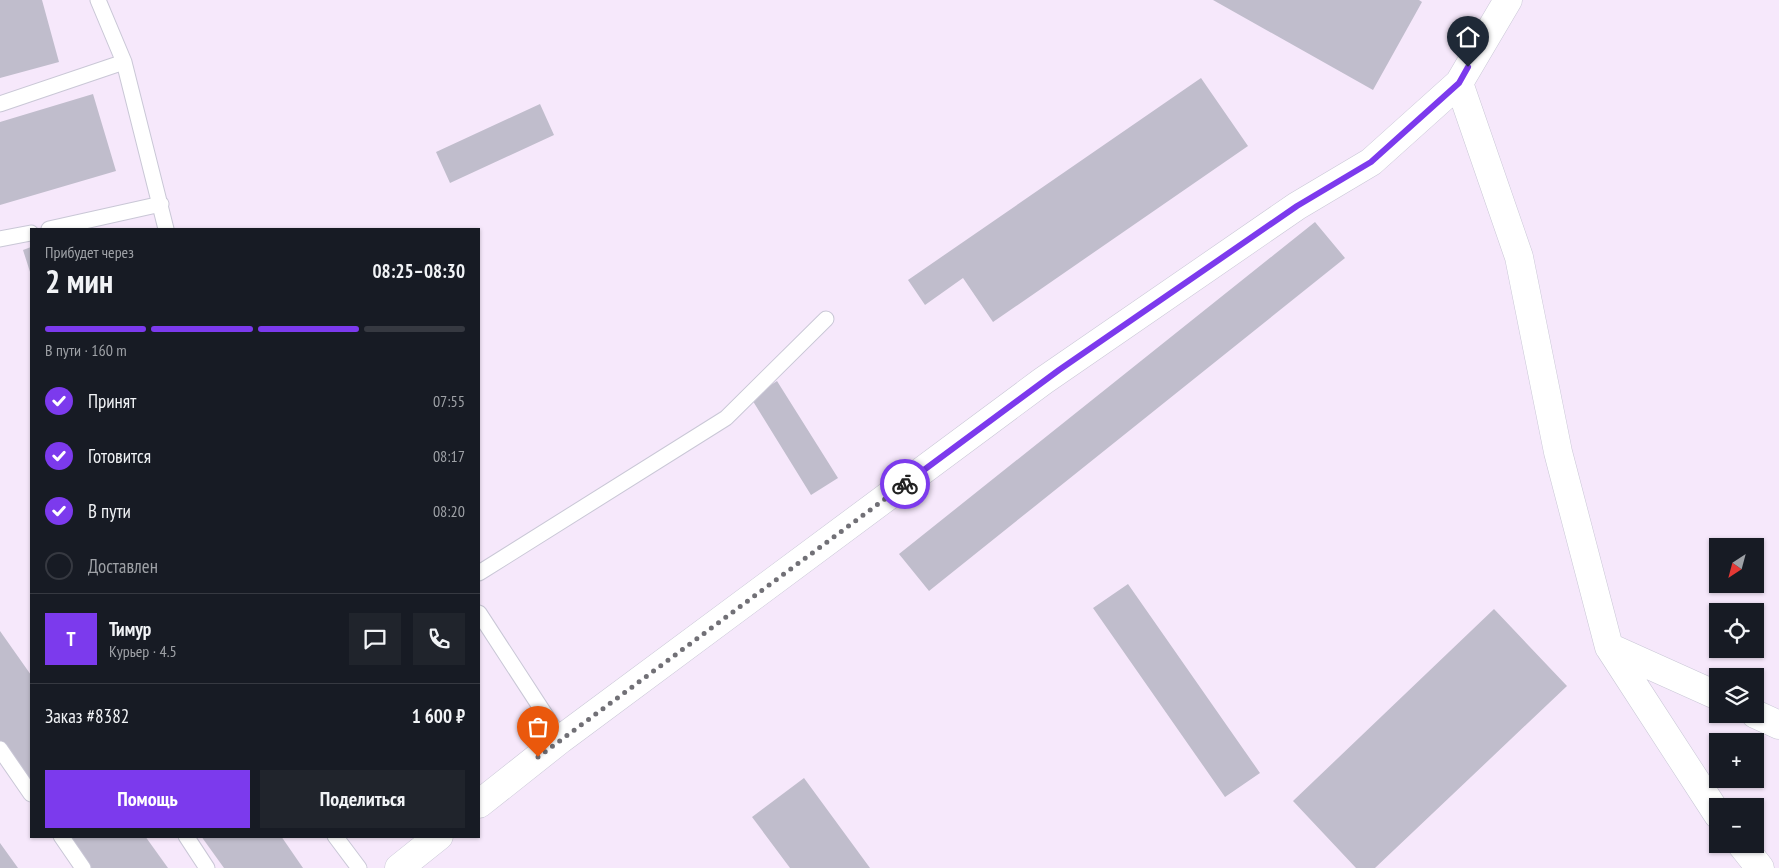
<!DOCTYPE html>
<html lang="ru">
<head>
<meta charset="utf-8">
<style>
  :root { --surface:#171b24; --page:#20242c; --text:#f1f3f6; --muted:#9ea1a6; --line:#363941; --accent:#7c3aed }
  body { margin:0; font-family:"PT Sans Narrow",sans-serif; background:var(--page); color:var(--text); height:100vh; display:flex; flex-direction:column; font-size:19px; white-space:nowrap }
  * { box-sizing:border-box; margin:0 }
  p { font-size:16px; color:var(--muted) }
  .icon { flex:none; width:28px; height:28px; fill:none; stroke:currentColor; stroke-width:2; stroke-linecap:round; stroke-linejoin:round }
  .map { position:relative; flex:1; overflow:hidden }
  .details { position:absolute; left:30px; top:228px; width:450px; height:610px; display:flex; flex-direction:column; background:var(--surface); border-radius:0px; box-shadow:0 1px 4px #0004 }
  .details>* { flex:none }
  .needle { width:32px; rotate:216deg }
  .fabs { position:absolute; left:1709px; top:538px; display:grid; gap:10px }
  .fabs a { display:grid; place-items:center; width:55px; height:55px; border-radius:0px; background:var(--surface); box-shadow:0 1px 4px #0004; font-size:25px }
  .pin { position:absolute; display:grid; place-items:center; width:42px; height:42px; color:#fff; margin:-51px -21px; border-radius:50% 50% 50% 0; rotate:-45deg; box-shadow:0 0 5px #0007 }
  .pin .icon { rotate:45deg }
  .courier { position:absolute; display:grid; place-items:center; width:50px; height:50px; margin:-25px; border:4px solid #7c3aed; border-radius:50%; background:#fff; color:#222; box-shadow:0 1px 6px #0007 }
  .summary em { font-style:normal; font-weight:700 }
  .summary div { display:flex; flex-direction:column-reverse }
  .summary { display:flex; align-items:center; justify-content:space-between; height:85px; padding:0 15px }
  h1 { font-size:32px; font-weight:700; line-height:38px }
  .bar { display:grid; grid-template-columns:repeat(4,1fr); gap:8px 5px; align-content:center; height:60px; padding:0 15px }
  .bar i { height:6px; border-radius:4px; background:var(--line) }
  .bar .selected { background:var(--accent) }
  .bar p { grid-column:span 4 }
  .line { display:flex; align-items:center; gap:12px; padding:0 15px; border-top:1px solid var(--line) }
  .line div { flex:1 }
  .round { display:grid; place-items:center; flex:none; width:52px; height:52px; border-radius:0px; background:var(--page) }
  ol { padding:0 15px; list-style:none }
  li { display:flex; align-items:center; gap:15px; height:55px }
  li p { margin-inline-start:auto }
  li .icon { padding:5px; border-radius:50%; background:var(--accent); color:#fff; stroke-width:4 }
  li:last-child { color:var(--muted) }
  li i { width:28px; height:28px; border:2px solid var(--line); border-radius:50% }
  .cta { display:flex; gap:10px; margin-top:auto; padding:10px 15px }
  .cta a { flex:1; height:58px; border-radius:0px; background:var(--accent); color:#fff; font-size:20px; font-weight:700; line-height:58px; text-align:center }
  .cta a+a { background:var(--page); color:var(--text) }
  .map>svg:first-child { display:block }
</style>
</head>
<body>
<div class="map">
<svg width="1779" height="868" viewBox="0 0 1779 868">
  <rect width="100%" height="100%" fill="#f7f6fd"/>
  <path fill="#f6e8fb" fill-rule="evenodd" d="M0,0H1779V868H0ZM31,229H479V836H31ZM1718,546H1755V584H1718ZM1718,611H1755V649H1718ZM1718,676H1755V714H1718ZM1718,741H1755V779H1718ZM1718,806H1755V844H1718Z"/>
  <path fill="#c0bdcc" d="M0,0H42L59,62L0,78Z
    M1213,0H1419L1422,2L1373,90Z
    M1201,78L1248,146L993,322L963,278L925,305L908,280Z
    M93,94L116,171L0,205V122Z
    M540,104L554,135L450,183L436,152Z
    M1315,222L1345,258L929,591L899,554Z
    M31,247V275L23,250Z
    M777,381L838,478L811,495L751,398Z
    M1128,584L1260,773L1225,797L1093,608Z
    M1494,609L1567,686L1375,868H1356L1293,801Z
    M0,631L31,675V785L0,741Z
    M804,778L870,868H790L752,817Z
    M67,836H145L168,868H90Z
    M201,836H281L303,868H224Z
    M0,843L18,868H0Z"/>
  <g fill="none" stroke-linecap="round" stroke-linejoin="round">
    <defs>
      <path id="lane" d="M98,0L124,62L166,229
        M0,104L124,62
        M49,229L161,204
        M0,239L31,233
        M479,573L726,418L826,319
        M479,613L561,739
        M0,749L31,794
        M61,836L83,868
        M186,836L207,868
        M335,836L359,868"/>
      <path id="street" d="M1459,83L1519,257L1558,452L1609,647L1718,815
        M1609,647L1718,696
        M1755,714L1779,725
        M479,804L561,739L1043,381L1297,206L1371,162L1459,83L1508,0
        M1741,844L1760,868
        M399,868L439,836"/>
    </defs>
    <use href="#lane" stroke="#c9c7d6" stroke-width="17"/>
    <use href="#street" stroke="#c9c7d6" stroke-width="29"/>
    <use href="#lane" stroke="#fff" stroke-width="15"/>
    <use href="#street" stroke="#fff" stroke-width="28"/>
  </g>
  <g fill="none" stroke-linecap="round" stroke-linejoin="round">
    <path stroke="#717076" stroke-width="5" stroke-dasharray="0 9" d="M538,757L905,484"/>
    <path stroke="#7c3aed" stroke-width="6" d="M905,484L1059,370L1297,206L1371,162L1459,83L1468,67"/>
  </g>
</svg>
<div class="fabs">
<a><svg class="needle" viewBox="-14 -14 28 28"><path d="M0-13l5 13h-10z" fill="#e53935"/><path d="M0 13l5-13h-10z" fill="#9ea1a6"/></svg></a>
<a><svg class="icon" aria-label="locate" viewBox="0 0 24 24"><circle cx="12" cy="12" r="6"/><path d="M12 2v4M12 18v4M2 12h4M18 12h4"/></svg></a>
<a><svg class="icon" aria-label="layers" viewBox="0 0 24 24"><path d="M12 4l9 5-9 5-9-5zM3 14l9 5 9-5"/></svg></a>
<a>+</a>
<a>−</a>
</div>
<div class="pin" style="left:538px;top:757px;background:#ea580c"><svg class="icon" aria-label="bag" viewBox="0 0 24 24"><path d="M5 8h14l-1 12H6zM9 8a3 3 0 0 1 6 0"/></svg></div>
<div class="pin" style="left:1468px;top:67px;background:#1f2937"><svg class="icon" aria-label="home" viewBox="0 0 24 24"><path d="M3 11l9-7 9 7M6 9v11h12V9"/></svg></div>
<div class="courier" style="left:905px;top:484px"><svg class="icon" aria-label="bike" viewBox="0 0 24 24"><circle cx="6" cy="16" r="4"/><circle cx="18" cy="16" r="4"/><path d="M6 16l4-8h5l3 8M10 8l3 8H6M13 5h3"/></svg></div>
<section class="details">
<div class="summary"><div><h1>2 мин</h1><p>Прибудет через</p></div><em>08:25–08:30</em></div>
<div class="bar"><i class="selected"></i><i class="selected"></i><i class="selected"></i><i></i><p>В пути · 160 m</p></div>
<ol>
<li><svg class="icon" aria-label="check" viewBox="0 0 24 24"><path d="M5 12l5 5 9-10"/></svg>Принят<p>07:55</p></li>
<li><svg class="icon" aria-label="check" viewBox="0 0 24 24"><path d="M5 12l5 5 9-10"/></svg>Готовится<p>08:17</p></li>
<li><svg class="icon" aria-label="check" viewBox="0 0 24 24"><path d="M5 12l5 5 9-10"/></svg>В пути<p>08:20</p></li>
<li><i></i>Доставлен</li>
</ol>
<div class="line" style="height:90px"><b class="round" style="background:var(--accent);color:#fff">Т</b><div><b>Тимур</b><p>Курьер · 4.5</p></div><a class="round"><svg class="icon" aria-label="chat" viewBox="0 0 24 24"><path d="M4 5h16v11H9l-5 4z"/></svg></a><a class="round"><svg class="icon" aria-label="phone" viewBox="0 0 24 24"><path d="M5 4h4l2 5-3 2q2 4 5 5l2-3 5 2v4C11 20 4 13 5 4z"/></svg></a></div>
<div class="line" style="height:65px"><div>Заказ #8382</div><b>1 600 ₽</b></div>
<div class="cta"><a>Помощь</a><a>Поделиться</a></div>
</section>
</div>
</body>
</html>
